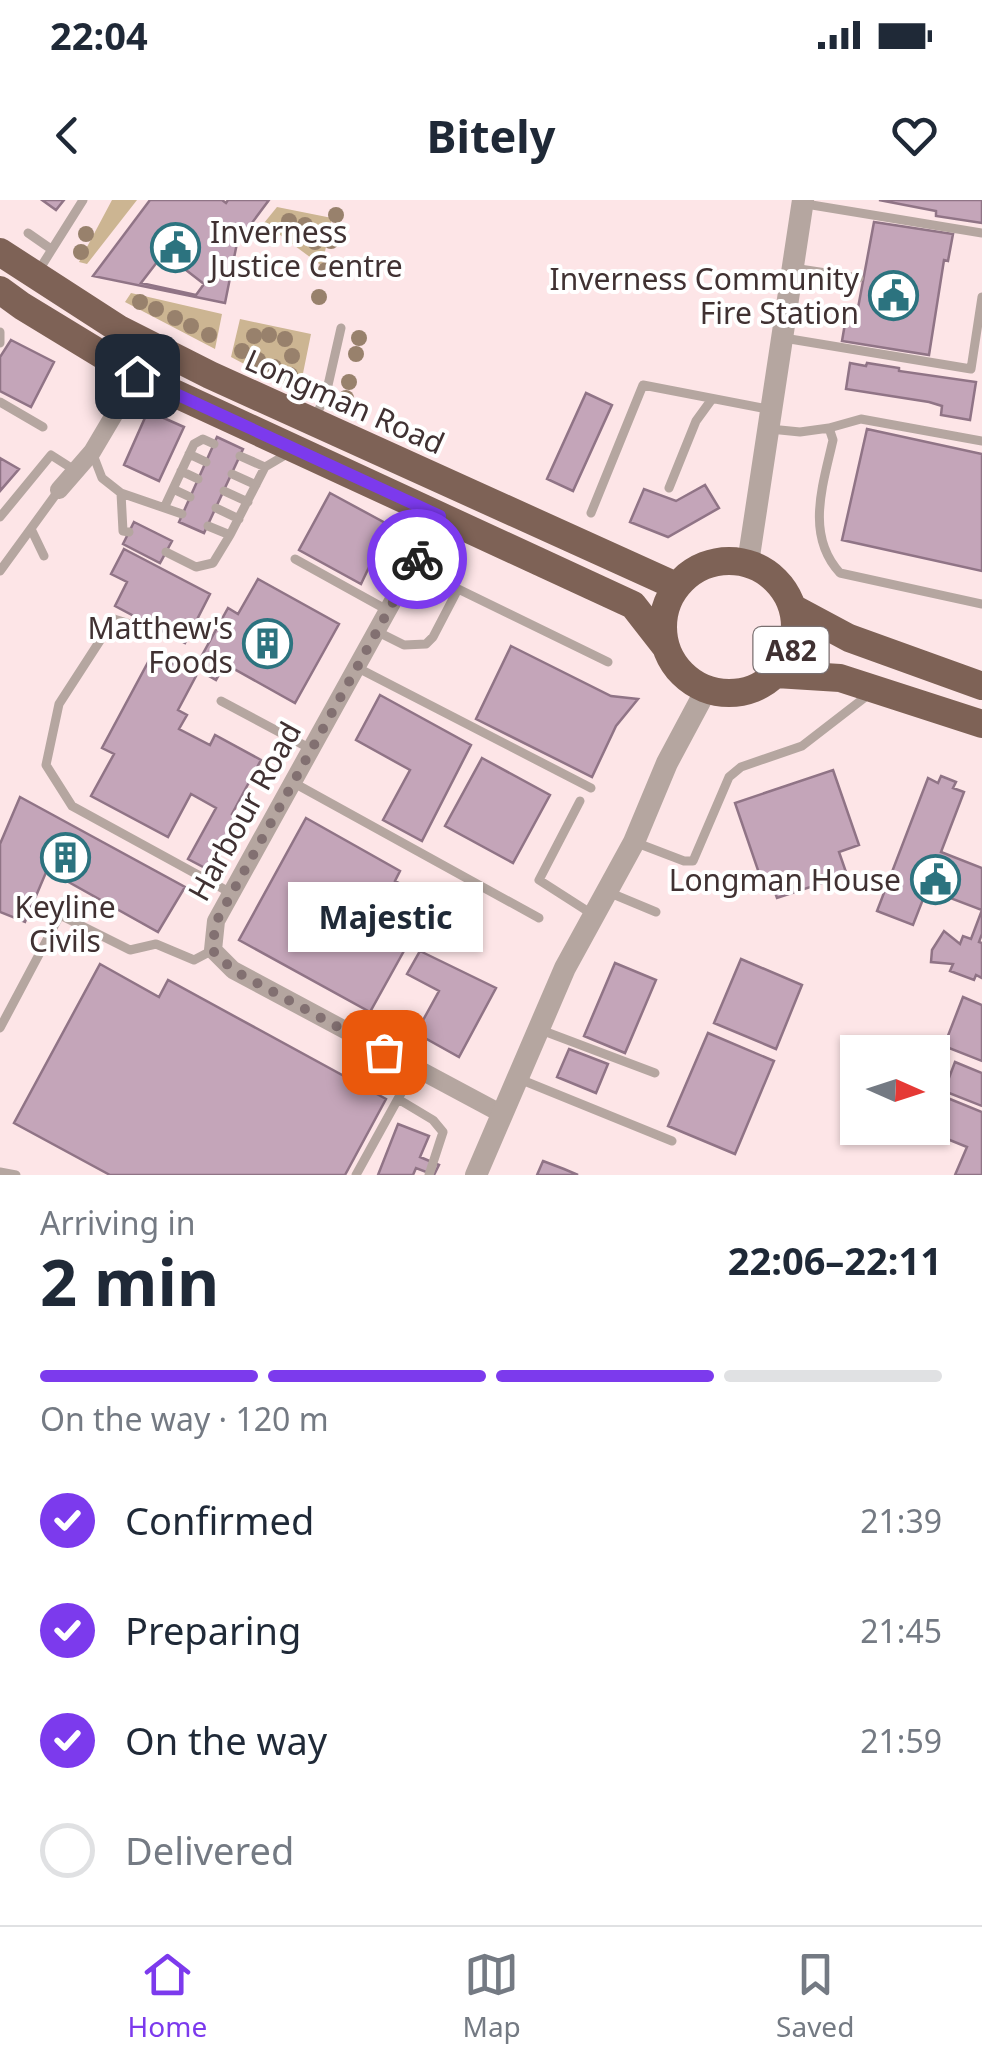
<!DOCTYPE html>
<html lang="en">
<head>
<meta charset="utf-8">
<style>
  :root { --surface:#fff; --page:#f6f6f7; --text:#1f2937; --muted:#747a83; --line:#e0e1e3; --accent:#7c3aed }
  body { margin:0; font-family:"Noto Sans",sans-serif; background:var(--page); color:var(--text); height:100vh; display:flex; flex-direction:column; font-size:38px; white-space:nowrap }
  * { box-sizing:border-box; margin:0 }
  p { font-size:32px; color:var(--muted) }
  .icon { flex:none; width:55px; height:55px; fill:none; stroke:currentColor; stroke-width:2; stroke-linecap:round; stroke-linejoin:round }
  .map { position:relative; height:975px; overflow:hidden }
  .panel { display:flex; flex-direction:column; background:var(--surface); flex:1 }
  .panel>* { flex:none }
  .needle { width:65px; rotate:93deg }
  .buttons { position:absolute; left:840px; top:835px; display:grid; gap:20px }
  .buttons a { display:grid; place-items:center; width:110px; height:110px; border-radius:0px; background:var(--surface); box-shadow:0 2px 8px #0004; font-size:50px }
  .pin { position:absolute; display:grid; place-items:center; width:85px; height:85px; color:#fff; margin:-42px; border-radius:20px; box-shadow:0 5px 15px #0006 }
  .courier { position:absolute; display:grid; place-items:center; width:100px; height:100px; margin:-50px; border:8px solid #7c3aed; border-radius:50%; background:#fff; color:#222; box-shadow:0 2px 12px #0007 }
  .bubble { position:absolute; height:70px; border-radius:0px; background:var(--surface); box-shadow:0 2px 8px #0004; font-size:32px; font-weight:700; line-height:70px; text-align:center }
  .overview em { font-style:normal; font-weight:700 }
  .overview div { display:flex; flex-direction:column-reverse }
  .overview { display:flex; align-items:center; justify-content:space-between; height:170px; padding:0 40px }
  h1 { font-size:65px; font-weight:700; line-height:75px }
  .bar { display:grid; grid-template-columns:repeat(4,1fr); gap:15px 10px; align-content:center; height:120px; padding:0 40px }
  .bar i { height:12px; border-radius:8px; background:var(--line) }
  .bar .on { background:var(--accent) }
  .bar p { grid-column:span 4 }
  ol { padding:0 40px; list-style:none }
  li { display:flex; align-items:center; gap:30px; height:110px }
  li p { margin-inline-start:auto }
  li .icon { padding:10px; border-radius:50%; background:var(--accent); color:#fff; stroke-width:4 }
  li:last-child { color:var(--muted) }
  li i { width:55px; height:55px; border:5px solid var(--line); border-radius:50% }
  .status { display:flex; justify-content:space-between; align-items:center; height:70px; padding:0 50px; background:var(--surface); direction:ltr }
  .status svg { height:28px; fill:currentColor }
  header { display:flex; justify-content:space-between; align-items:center; height:130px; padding:0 40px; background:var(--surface); font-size:45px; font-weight:700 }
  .menu { display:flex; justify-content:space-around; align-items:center; height:140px; border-top:2px solid var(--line); background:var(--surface); font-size:28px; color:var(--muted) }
  .menu a { display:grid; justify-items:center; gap:5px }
  .menu .on { color:var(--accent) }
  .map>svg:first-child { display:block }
</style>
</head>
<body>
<div class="status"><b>22:04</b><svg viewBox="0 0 49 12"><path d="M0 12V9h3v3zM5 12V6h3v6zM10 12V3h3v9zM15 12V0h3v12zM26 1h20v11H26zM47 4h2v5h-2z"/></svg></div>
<header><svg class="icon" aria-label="back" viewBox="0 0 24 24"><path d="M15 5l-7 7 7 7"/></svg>Bitely<svg class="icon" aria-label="heart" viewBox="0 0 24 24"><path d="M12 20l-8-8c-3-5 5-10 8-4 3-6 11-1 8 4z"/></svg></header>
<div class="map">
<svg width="982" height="975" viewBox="0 0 982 975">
  <rect width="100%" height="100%" fill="#fde5e7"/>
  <path fill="#ccb592" d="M112,0H137L87,64L79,62Z
    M277,7L332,18L322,66L264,23Z
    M131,93L222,114L215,149L125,102Z
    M240,119L311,134L300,188L286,186L231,157Z"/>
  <path fill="#c4a5b9" stroke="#907486" stroke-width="2.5" fill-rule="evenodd" d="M42,0H64L56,10Z
    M150,0H222L226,3L228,0H269L237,43L225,103L93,76ZM164,53L204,84L196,95L141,83Z
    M879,0H982V23L936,16V11Z
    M874,22L953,34L948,61L944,60L929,155L842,141L848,106L858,108Z
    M11,140L54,162L31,207L0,191V157Z
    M850,163L866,166L867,163L899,168V171L976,182L970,220L941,215L942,206L929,202L846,189Z
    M586,193L612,205L573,291L547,279Z
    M148,211L184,227L159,281L124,265Z
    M867,229L982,254V371L842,340Z
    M217,237L243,249L204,333L179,322Z
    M0,258L19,269L0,291Z
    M705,285L719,308L668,337L630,322L644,289L676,301Z
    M330,293L389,325L361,384L299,350Z
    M134,322L172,341L160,363L123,344Z
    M124,349L210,394L185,443L115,406L127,382L111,374Z
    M258,379L339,424L295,503L225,464L216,480L195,468L228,408L238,414Z
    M511,446L611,496L638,499L616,526L592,577L476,519Z
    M153,453L196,476L178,510L187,515L179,529L210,545L215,535L261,560L232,614L237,617L209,670L188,659L216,608L191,594L168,637L91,596L114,554L102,548Z
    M380,495L471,545L422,641L383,620L410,570L356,540Z
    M482,558L550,595L513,663L445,626Z
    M833,570L859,645L839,652L847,675L777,698L769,676L761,679L735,603Z
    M941,576L956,582L953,588L964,592L941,652L982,668V734L979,742L982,743V778L976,775L974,780L950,771L953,764L931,762L932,750L944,731L960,744L963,736L971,739L982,710L927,689L913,725L877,711L928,578L938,583Z
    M20,597L185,687L158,732L47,670L25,722L0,712V644Z
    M306,618L400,671L395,681L405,686L388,716L415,731L370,812L239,740Z
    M420,751L496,788L459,857L416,833L439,791L407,774Z
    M741,759L802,785L776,849L714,823Z
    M615,763L656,780L625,853L584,836Z
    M100,764L159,797L168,780L386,899L345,975H110L14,923Z
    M963,797L982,805V861L944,846Z
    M708,833L774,861L735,954L668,926Z
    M569,849L608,864L596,893L557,877Z
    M955,862L982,873V906L944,891Z
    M945,897L982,912V975H955L967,947L930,932Z
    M398,924L429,936L420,957L439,965L434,975L416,968L413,975H378Z
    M543,961L564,969L578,975H537Z"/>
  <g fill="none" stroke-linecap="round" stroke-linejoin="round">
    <path stroke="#b5a6a0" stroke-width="9" d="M806,4L982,33
      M28,33L51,49
      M793,68L859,78
      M39,70L83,0
      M0,132V143
      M784,138L971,169L982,97
      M0,202L43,227
      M316,216L326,194L341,128
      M829,228L861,219L982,241
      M770,229L800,232L829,228L833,240C823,285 805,335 840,373L982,404
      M92,252L102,278L121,293L182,314
      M189,254L206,262
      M240,256L265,267
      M181,271L198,279
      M232,274L256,285
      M669,288L696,221L712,199
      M173,289L190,297
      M224,291L248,302
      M121,293L123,331L129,332
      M165,306L194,244L203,239L214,244
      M216,308L239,319
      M591,313L643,185L767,209
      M0,317L51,255L76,271
      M208,326L230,335L265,267L287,254
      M32,331L44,356
      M166,352L196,367L213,363L230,335
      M295,359L389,411
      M413,367L608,462
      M0,371L59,290
      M140,427L114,419L59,504L46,565L72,606L231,693
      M378,432L404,445L426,444L433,437L458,389
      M358,468L591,588
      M221,501L311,549
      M294,583L539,718
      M580,601L539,680L592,714
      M637,643L684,661H693L729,577L741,567L802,546L868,495
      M608,692L656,712
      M0,828L60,715L130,750L156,744L194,760L213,750
      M541,830L655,873
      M517,878L672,941
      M398,899L433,920L443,932L429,975
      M0,972L16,975
      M356,975L415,868"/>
    <path stroke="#b5a6a0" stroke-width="18" d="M59,290L92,252L137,176
      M440,316L216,721L213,750L233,770L502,914"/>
    <path stroke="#b5a6a0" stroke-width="22" d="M748,363L803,0
      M476,975L565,768L634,642L667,563L706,490"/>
    <path stroke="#7e6256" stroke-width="28" d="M0,52L119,129L210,175L676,386
      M0,90L22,106L137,176L633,405L665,446
      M663 427a66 66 0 1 1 132 0a66 66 0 1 1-132 0Z
      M793,408L849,438L982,486
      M776,474L840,478L982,524"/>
  </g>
  <g fill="#98816c">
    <circle cx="336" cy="15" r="8"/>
    <circle cx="289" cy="21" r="8"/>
    <circle cx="305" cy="25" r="8"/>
    <circle cx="86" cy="34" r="8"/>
    <circle cx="331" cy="41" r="8"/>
    <circle cx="315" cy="42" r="8"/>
    <circle cx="81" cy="52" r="8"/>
    <circle cx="326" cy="70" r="8"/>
    <circle cx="319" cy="97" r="8"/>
    <circle cx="140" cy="102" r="8"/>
    <circle cx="156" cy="109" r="8"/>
    <circle cx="175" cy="118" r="8"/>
    <circle cx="191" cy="126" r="8"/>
    <circle cx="209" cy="135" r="8"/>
    <circle cx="269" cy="135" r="8"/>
    <circle cx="254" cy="136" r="8"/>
    <circle cx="359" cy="138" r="8"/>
    <circle cx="285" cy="139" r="8"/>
    <circle cx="242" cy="151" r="8"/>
    <circle cx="356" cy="154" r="8"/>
    <circle cx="292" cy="156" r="8"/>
    <circle cx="258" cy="160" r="8"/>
    <circle cx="274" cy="167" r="8"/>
    <circle cx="290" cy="175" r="8"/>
    <circle cx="349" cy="182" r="8"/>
    <circle cx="346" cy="198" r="8"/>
  </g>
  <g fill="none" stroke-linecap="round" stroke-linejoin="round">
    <path stroke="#827071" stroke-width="10" stroke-dasharray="0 18" d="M384,852L233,770L212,750L216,722L417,359"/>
    <path stroke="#7c3aed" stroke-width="12" d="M137,176L440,316L417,359"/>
  </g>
  <defs>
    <symbol id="civic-ring" viewBox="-11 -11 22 22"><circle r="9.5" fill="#fff" stroke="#2c737f" stroke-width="1.5"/><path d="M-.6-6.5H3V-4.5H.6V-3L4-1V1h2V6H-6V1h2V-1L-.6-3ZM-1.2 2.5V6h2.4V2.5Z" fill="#2c737f"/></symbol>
    <symbol id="building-ring" viewBox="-11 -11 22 22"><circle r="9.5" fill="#fff" stroke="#2c737f" stroke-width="1.5"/><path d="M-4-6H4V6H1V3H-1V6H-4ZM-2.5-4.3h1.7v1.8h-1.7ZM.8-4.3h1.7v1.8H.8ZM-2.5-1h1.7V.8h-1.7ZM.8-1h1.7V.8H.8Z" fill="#2c737f"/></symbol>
  </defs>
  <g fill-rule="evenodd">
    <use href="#civic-ring" x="148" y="20" width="55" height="55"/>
    <use href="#civic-ring" x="866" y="68" width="55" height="55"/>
    <use href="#building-ring" x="240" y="416" width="55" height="55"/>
    <use href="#building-ring" x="38" y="630" width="55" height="55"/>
    <use href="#civic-ring" x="908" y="652" width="55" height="55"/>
  </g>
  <g text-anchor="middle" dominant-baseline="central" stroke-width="8" stroke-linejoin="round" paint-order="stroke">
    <rect fill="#fff" stroke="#796f70" stroke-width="2.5" x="753.5" y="427" width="75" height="46" rx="8"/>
    <g font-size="28" font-weight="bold" fill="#403132">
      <text x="791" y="450">A82</text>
    </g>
    <g font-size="30" fill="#403132" stroke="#fff" text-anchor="end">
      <text x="210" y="31" text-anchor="start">Inverness<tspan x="210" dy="34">Justice Centre</tspan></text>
      <text x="859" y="78">Inverness Community<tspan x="859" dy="34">Fire Station</tspan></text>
      <text x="233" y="427">Matthew's<tspan x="233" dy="34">Foods</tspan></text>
      <text x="901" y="679">Longman House</text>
      <text x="65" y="706" text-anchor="middle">Keyline<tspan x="65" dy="34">Civils</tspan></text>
    </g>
    <g font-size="30" fill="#403132" stroke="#fff">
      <text transform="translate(345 201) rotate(24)">Longman Road</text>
      <text transform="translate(244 611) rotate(-61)">Harbour Road</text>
    </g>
  </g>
</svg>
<div class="buttons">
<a><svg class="needle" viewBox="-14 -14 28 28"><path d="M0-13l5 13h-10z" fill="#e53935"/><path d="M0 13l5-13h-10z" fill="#747a83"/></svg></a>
</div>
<div class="pin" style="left:384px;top:852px;background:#ea580c"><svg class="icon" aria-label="bag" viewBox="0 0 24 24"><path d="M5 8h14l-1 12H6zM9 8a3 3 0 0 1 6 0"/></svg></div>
<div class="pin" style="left:137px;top:176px;background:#1f2937"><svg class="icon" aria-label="home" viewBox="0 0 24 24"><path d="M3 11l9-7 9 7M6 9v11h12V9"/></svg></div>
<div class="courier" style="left:417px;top:359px"><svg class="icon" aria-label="bike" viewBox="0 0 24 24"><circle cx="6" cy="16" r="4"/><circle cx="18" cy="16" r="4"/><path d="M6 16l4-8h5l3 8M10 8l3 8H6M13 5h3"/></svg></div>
<div class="bubble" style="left:288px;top:682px;width:195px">Majestic</div>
</div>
<section class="panel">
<div class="overview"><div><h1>2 min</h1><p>Arriving in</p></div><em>22:06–22:11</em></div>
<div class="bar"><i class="on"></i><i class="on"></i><i class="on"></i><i></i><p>On the way · 120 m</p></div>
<ol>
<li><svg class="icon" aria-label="check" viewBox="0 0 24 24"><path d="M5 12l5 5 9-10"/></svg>Confirmed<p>21:39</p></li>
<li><svg class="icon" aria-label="check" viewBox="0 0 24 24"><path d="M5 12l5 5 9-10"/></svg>Preparing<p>21:45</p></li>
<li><svg class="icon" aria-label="check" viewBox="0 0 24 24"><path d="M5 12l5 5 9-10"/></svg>On the way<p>21:59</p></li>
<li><i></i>Delivered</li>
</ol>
</section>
<nav class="menu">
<a class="on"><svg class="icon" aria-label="home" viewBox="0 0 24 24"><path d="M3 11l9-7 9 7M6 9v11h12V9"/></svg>Home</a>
<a><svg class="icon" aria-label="map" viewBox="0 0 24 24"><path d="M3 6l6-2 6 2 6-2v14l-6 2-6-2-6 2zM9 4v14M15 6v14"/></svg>Map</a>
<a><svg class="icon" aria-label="saved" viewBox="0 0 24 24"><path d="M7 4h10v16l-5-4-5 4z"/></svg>Saved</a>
</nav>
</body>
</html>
